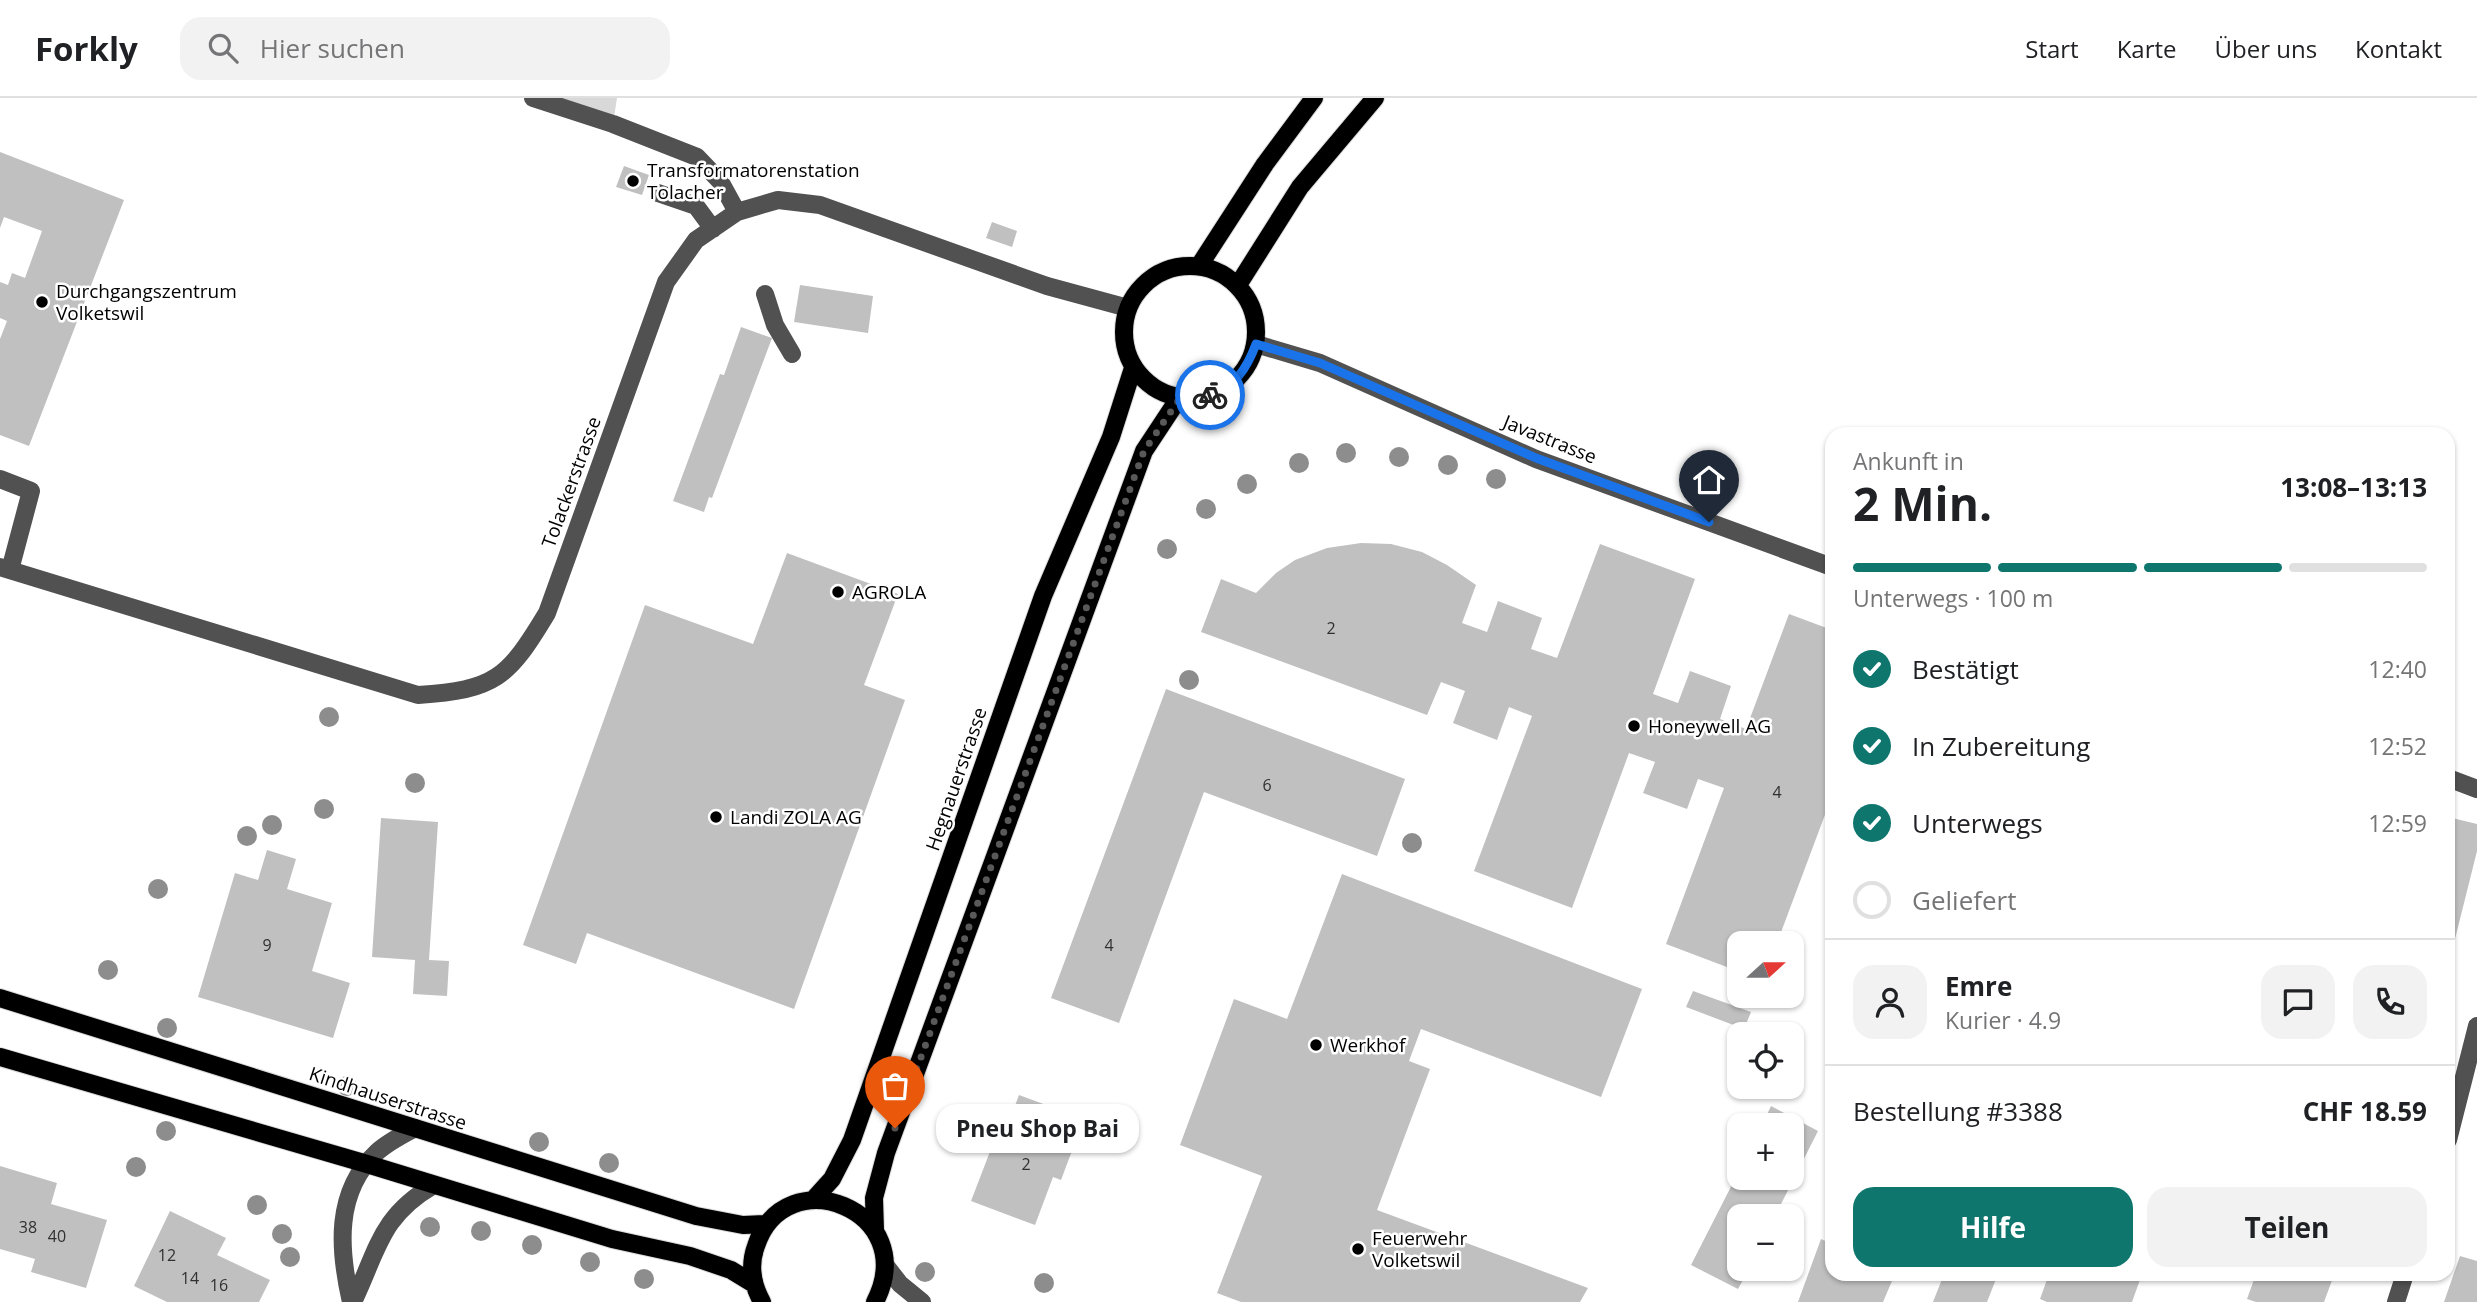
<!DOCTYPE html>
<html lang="de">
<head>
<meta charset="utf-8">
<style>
  :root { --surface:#fff; --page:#f2f2f2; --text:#202124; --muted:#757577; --line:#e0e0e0; --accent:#0f766e }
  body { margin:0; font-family:"Open Sans",sans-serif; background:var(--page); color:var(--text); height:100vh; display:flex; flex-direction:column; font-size:26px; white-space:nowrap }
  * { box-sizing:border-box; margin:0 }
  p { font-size:23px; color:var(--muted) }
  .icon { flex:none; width:38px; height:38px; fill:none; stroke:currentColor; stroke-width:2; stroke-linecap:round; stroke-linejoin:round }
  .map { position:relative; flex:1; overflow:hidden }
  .sheet { position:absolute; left:1825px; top:329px; width:630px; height:854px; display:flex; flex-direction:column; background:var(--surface); border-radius:21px; box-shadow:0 2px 5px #0004 }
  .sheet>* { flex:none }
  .needle { width:46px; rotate:69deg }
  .controls { position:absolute; left:1727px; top:833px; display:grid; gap:14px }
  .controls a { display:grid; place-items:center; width:77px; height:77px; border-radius:14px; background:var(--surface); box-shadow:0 2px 5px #0004; font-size:35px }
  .pin { position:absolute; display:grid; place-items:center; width:60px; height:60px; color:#fff; margin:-72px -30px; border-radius:50% 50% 50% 0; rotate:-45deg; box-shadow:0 0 7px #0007 }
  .pin .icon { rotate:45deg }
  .courier { position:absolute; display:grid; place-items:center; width:70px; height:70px; margin:-35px; border:5px solid #1a73e8; border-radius:50%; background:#fff; color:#222; box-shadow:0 2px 9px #0007 }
  .bubble { position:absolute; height:49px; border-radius:21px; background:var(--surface); box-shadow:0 2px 5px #0004; font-size:23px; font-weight:700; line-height:49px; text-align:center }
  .head em { font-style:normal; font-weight:700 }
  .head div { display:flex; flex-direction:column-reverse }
  .head { display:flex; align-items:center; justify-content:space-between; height:119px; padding:0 28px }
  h1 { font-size:46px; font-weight:700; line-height:52px }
  .bar { display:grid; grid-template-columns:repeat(4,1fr); gap:10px 7px; align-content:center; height:84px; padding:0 28px }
  .bar i { height:9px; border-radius:5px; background:var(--line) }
  .bar .active { background:var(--accent) }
  .bar p { grid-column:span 4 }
  .line { display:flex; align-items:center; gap:18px; padding:0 28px; border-top:2px solid var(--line) }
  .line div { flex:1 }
  .round { display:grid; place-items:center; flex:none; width:74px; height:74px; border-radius:21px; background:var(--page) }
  ol { padding:0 28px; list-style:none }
  li { display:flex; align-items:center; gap:21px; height:77px }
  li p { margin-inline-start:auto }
  li .icon { padding:7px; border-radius:50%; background:var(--accent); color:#fff; stroke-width:4 }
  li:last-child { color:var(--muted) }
  li i { width:38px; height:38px; border:4px solid var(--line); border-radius:50% }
  .button { display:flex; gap:14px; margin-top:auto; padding:14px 28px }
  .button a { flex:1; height:80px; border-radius:21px; background:var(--accent); color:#fff; font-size:28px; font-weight:700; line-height:80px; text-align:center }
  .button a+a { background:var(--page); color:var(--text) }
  header { display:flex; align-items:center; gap:42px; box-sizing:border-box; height:98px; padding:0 35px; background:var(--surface); border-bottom:2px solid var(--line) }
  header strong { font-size:33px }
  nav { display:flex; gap:38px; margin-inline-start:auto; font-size:24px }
  .search { width:490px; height:63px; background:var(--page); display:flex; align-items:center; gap:18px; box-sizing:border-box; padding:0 24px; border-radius:21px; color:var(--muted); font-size:26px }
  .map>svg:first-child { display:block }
</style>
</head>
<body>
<header>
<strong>Forkly</strong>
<div class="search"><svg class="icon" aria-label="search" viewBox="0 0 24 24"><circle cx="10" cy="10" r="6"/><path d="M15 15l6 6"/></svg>Hier suchen</div>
<nav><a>Start</a><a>Karte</a><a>Über uns</a><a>Kontakt</a></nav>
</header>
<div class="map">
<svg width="2477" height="1204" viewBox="0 0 2477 1204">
  <rect width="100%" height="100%" fill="#fff"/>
  <path fill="#d8d8d8" d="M533,0H617L613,26Z"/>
  <path fill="#c0c0c0" d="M0,54L124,102L29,348L0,337V241L7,223L0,220V184L8,187L12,175L25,180L42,133L4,119L0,130Z
    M624,68L649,77L642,97L616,89Z
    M992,124L1017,133L1012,149L986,140Z
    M800,187L873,198L868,235L794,224Z
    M741,229L772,240L712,400L709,399L704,414L673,403L720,276L724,277Z
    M1361,445L1391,446L1422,454L1447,467L1476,487L1462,525L1487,534L1498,503L1542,520L1531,551L1557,560L1600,446L1695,481L1653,596L1678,605L1690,573L1731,588L1720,621L1746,631L1789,516L1832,532V698L1777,845H1740V874L1666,846L1724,690L1698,681L1687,711L1643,695L1655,664L1629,655L1572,810L1474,773L1532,618L1509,609L1497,642L1453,625L1465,593L1441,584L1427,617L1201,534L1221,481L1256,495L1276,475L1295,462L1327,450Z
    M787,455L898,496L864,587L905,602L794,911L587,835L576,866L523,847L645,507L753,546Z
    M1166,591L1405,681L1377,758L1204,694L1119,925L1051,900Z
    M2448,719L2477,726V753L2449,865Z
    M381,720L438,724L429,862L449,863L447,898L413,896L415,862L372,859Z
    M267,752L296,761L287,791L332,805L312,873L350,885L333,940L198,899L235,775L258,782Z
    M1342,776L1642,891L1601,999L1421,931L1409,963L1430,971L1377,1112L1588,1190L1580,1204H1241L1217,1195L1262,1078L1180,1047L1234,901L1287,921Z
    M1693,893L1751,914L1744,931L1686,909Z
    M1019,997L1084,1021L1061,1082L1053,1079L1035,1127L971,1103L991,1051L998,1053Z
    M1771,1008L1818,1033L1775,1118H1740V1171H1749L1738,1191L1691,1167L1740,1071V1080H1792V1027H1762Z
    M0,1068L57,1085L51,1106L107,1122L86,1190L31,1174L35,1161L0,1151Z
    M170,1113L226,1140L217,1157L270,1182L259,1204H167L134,1188Z
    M1821,1141L1832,1146V1176H1895L1883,1204H1798Z
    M2460,1158L2477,1163V1204H2444Z
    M1944,1176H1998L1987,1204H1933Z
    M2049,1176H2142L2132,1204H2047L2040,1201Z
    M2256,1176H2331L2334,1177L2324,1204H2256L2247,1201Z"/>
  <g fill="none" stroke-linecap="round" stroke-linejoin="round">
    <defs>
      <path id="major" d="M1124 234a66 66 0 1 1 132 0a66 66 0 1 1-132 0Z
        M1199,168L1265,66L1314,0
        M1238,187L1300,89L1375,0
        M0,900L696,1118L743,1127L767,1126
        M0,959L367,1066L612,1141L690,1158L731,1172L754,1186
        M813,1102L832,1081L852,1042L1043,498L1111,339L1133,270
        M875,1132L874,1100L886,1055L1144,353L1179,300
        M762,1204C752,1186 749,1167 756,1148C785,1059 922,1112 875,1204"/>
    </defs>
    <use href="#major" stroke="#dbdbdb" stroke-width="20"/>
    <path stroke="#515151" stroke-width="18" d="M533,0L613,26L697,59L720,83L737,114
      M658,95L696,108L713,131
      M765,196L775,227L792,256
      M1256,246L1320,265L1536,361L1832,469
      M0,381L31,393L10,472
      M0,469L418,597C495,592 508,580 547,515L666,184L696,142L737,114L778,102L820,107L1047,188L1128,210
      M2448,680L2477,691
      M2448,1042L2477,928
      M886,1168L900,1186L922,1204
      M351,1204C339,1152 334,1094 377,1054C388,1044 402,1037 415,1030
      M353,1204C378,1152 380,1118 434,1087
      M2396,1204L2405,1176"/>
    <use href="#major" stroke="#000" stroke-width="18"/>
  </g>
  <g fill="#8d8d8d">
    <circle cx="1346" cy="355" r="10"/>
    <circle cx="1399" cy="359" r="10"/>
    <circle cx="1299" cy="365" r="10"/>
    <circle cx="1448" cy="367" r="10"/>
    <circle cx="1496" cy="381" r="10"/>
    <circle cx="1247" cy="386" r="10"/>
    <circle cx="1206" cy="411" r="10"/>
    <circle cx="1167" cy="451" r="10"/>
    <circle cx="1189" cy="582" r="10"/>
    <circle cx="329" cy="619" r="10"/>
    <circle cx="415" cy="685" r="10"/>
    <circle cx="324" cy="711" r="10"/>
    <circle cx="272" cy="727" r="10"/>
    <circle cx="247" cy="738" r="10"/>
    <circle cx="1412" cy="745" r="10"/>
    <circle cx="158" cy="791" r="10"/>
    <circle cx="108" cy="872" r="10"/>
    <circle cx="167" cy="930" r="10"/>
    <circle cx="347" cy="988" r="10"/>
    <circle cx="166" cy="1033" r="10"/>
    <circle cx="539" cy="1044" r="10"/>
    <circle cx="609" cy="1065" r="10"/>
    <circle cx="136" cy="1069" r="10"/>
    <circle cx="257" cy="1107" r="10"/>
    <circle cx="430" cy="1129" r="10"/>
    <circle cx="481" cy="1133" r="10"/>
    <circle cx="282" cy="1136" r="10"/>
    <circle cx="532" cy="1147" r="10"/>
    <circle cx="290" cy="1159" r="10"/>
    <circle cx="590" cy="1164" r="10"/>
    <circle cx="925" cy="1174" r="10"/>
    <circle cx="644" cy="1181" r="10"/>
    <circle cx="1044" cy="1185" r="10"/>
  </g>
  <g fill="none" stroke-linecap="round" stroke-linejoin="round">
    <path stroke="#595959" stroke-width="7" stroke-dasharray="0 12.6" d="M895,1030L1144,353L1180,300H1200L1210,297"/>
    <path stroke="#1a73e8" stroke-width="9" d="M1210,297C1235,289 1247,270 1256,246L1320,265L1536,360L1709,424"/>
  </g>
  <g fill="#000" stroke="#fff" stroke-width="2.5">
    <circle cx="633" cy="83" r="7"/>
    <circle cx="42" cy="204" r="7"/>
    <circle cx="838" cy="494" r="7"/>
    <circle cx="1634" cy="628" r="7"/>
    <circle cx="716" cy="719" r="7"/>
    <circle cx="1316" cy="947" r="7"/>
    <circle cx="1358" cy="1151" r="7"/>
  </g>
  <g text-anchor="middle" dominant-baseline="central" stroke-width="5" stroke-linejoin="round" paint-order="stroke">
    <g font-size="16" fill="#303030">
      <text x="1331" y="530">2</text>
      <text x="1267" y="687">6</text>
      <text x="1777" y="694">4</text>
      <text x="267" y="847">9</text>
      <text x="1109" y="847">4</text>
      <text x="1026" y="1066">2</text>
      <text x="28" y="1129">38</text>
      <text x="57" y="1138">40</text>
      <text x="167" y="1157">12</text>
      <text x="190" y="1180">14</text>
      <text x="219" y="1187">16</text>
    </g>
    <g font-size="19" fill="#000" stroke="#fff" text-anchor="start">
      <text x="647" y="72">Transformatorenstation<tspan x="647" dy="22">Tolacher</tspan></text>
      <text x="56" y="193">Durchgangszentrum<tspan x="56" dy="22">Volketswil</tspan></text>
      <text x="852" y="494">AGROLA</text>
      <text x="1648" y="628">Honeywell AG</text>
      <text x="730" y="719">Landi ZOLA AG</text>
      <text x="1330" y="947">Werkhof</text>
      <text x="1372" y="1140">Feuerwehr<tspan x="1372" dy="22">Volketswil</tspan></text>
    </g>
    <g font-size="19" fill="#000" stroke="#fff">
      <text transform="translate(1550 341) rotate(22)">Javastrasse</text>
      <text transform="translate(571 384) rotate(-70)">Tolackerstrasse</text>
      <text transform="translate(956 681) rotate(-71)">Hegnauerstrasse</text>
      <text transform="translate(388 1000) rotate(18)">Kindhauserstrasse</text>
    </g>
  </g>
</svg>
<div class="controls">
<a><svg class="needle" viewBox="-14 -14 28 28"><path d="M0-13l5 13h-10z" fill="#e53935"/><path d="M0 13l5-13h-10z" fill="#757577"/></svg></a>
<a><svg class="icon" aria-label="locate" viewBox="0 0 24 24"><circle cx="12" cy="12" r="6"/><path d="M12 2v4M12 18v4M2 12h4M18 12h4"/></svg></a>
<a>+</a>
<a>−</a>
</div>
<div class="pin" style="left:895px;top:1030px;background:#ea580c"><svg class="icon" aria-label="bag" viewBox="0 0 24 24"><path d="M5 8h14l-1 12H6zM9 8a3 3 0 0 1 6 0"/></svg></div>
<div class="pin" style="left:1709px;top:424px;background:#1f2937"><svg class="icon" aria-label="home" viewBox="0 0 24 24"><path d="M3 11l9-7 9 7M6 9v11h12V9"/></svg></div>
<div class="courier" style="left:1210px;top:297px"><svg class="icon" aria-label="bike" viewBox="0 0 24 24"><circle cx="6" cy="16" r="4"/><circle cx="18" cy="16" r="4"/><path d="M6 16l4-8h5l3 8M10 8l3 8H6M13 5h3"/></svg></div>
<div class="bubble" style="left:936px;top:1006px;width:203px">Pneu Shop Bai</div>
<section class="sheet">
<div class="head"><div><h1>2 Min.</h1><p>Ankunft in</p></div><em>13:08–13:13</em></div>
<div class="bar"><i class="active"></i><i class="active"></i><i class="active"></i><i></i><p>Unterwegs · 100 m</p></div>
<ol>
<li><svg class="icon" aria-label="check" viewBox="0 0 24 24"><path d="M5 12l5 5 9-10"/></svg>Bestätigt<p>12:40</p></li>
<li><svg class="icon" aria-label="check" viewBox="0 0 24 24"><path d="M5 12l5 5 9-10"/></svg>In Zubereitung<p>12:52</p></li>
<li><svg class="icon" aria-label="check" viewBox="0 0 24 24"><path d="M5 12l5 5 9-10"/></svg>Unterwegs<p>12:59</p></li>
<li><i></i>Geliefert</li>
</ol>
<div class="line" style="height:126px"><a class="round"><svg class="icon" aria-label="person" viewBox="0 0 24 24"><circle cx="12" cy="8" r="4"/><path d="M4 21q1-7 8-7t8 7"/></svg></a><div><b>Emre</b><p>Kurier · 4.9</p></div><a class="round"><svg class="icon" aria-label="chat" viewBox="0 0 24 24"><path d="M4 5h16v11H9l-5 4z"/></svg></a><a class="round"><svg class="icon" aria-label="phone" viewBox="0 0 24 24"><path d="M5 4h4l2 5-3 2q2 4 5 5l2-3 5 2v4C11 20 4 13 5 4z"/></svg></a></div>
<div class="line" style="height:91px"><div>Bestellung #3388</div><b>CHF 18.59</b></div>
<div class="button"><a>Hilfe</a><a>Teilen</a></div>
</section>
</div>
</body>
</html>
